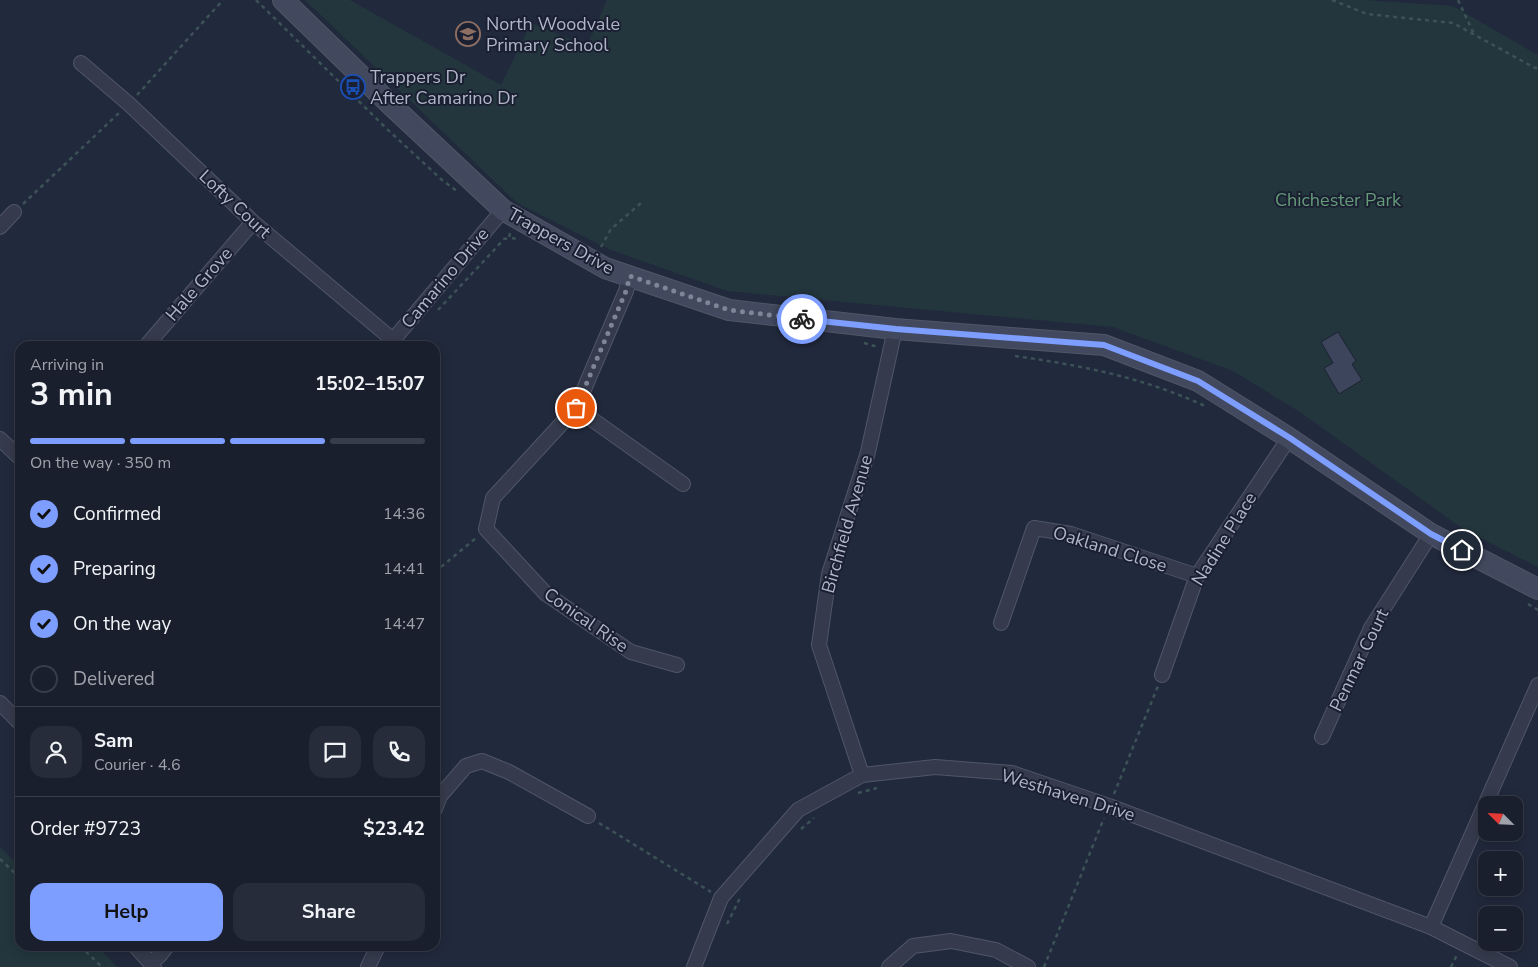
<!DOCTYPE html>
<html lang="en">
<head>
<meta charset="utf-8">
<style>
  :root { --surface:#191f2d; --page:#262c39; --text:#f1f3f6; --muted:#9fa2aa; --line:#373d49; --accent:#7e9eff }
  body { margin:0; font-family:"Nunito Sans",sans-serif; background:var(--page); color:var(--text); height:100vh; display:flex; flex-direction:column; font-size:19px; white-space:nowrap }
  * { box-sizing:border-box; margin:0 }
  p { font-size:16px; color:var(--muted) }
  .icon { flex:none; width:28px; height:28px; fill:none; stroke:currentColor; stroke-width:2; stroke-linecap:round; stroke-linejoin:round }
  .map { position:relative; flex:1; overflow:hidden }
  .panel { position:absolute; left:15px; top:341px; width:425px; height:610px; display:flex; flex-direction:column; background:var(--surface); border-radius:15px; box-shadow:0 2px 12px #0003,0 0 0 1px var(--line) }
  .panel>* { flex:none }
  .needle { width:32px; rotate:294deg }
  .controls { position:absolute; left:1478px; top:796px; display:grid; gap:10px }
  .controls a { display:grid; place-items:center; width:45px; height:45px; border-radius:10px; background:var(--surface); box-shadow:0 2px 12px #0003,0 0 0 1px var(--line); font-size:25px }
  .pin { position:absolute; display:grid; place-items:center; width:42px; height:42px; color:#fff; margin:-21px; border:2px solid #fff; border-radius:50%; box-shadow:0 1px 5px #0007 }
  .courier { position:absolute; display:grid; place-items:center; width:50px; height:50px; margin:-25px; border:4px solid #7e9eff; border-radius:50%; background:#fff; color:#222; box-shadow:0 1px 6px #0007 }
  .overview em { font-style:normal; font-weight:700 }
  .overview div { display:flex; flex-direction:column-reverse }
  .overview { display:flex; align-items:center; justify-content:space-between; height:85px; padding:0 15px }
  h1 { font-size:32px; font-weight:700; line-height:38px }
  .bar { display:grid; grid-template-columns:repeat(4,1fr); gap:8px 5px; align-content:center; height:60px; padding:0 15px }
  .bar i { height:6px; border-radius:4px; background:var(--line) }
  .bar .current { background:var(--accent) }
  .bar p { grid-column:span 4 }
  .line { display:flex; align-items:center; gap:12px; padding:0 15px; border-top:1px solid var(--line) }
  .line div { flex:1 }
  .round { display:grid; place-items:center; flex:none; width:52px; height:52px; border-radius:15px; background:var(--page) }
  ol { padding:0 15px; list-style:none }
  li { display:flex; align-items:center; gap:15px; height:55px }
  li p { margin-inline-start:auto }
  li .icon { padding:5px; border-radius:50%; background:var(--accent); color:#111; stroke-width:4 }
  li:last-child { color:var(--muted) }
  li i { width:28px; height:28px; border:2px solid var(--line); border-radius:50% }
  .cta { display:flex; gap:10px; margin-top:auto; padding:10px 15px }
  .cta a { flex:1; height:58px; border-radius:15px; background:var(--accent); color:#111; font-size:20px; font-weight:700; line-height:58px; text-align:center }
  .cta a+a { background:var(--page); color:var(--text) }
  .map>svg:first-child { display:block }
</style>
</head>
<body>
<div class="map">
<svg width="1538" height="967" viewBox="0 0 1538 967">
  <rect width="100%" height="100%" fill="#21293c"/>
  <path fill="#23363d" d="M305,0H350L501,85L531,23L587,46L607,0H1364L1453,6L1534,53L1538,54V567L1463,529L1300,412L1233,371L1113,327L727,291L611,250L517,203Z
    M0,847L20,867V946H97L117,967H0Z"/>
  <path fill="#3c455c" stroke="#1c2233" d="M1338,332L1356,361L1352,364L1362,380L1339,394L1324,368L1333,363L1321,342Z"/>
  <g fill="none" stroke-linecap="round" stroke-linejoin="round">
    <defs>
      <path id="minor" d="M81,63L129,104L253,222L393,340
        M0,227L14,212
        M630,276L626,291L576,408L493,498L486,529L546,594L631,652L677,665
        M146,346L253,222
        M388,346L503,210
        M576,408L683,484
        M0,439L20,458
        M1001,623L1034,528L1071,534L1197,576
        M1162,675L1197,576L1289,438
        M0,703L20,723
        M1322,737L1371,628L1431,534
        M862,775L819,645L829,574L868,452L895,329
        M435,809L440,796L466,766L482,761L509,772L588,816
        M1431,927L1538,685
        M135,946L154,967
        M151,963L160,955L167,946
        M368,967L378,946
        M694,967L721,898L798,810L862,775L935,767L1012,773L1109,806L1431,927L1510,967
        M889,967L913,946L951,941L996,950L1028,967"/>
      <path id="secondary" d="M283,0L391,105L503,210L605,268L729,310L895,329L1104,345L1198,381L1289,438L1431,534L1538,589"/>
    </defs>
    <use href="#minor" stroke="#505667" stroke-width="16"/>
    <use href="#secondary" stroke="#505667" stroke-width="22"/>
    <path stroke="#3d5257" stroke-width="2.5" stroke-dasharray="4 4" stroke-linecap="butt" d="M256,0L387,129L442,180L457,191
      M1332,0L1367,14L1453,23L1535,68H1538
      M1458,0L1474,34
      M137,95L223,0
      M23,204L119,113
      M510,233L509,238L520,239
      M601,247L611,229L641,203
      M438,310L495,249L504,239L509,238
      M864,343L878,347
      M1015,356C1080,365 1145,378 1205,406
      M435,572L476,538
      M1528,604L1538,610
      M858,793L877,788
      M1114,794L1158,686
      M599,823L711,892
      M801,829L814,818
      M0,859L20,878
      M727,924L740,898
      M80,946L102,967
      M1044,967L1104,818
      M1451,967L1457,955"/>
    <use href="#minor" stroke="#353b4c" stroke-width="14"/>
    <use href="#secondary" stroke="#42495f" stroke-width="20"/>
  </g>
  <g fill="none" stroke-linecap="round" stroke-linejoin="round">
    <path stroke="#7e8597" stroke-width="5" stroke-dasharray="0 9" d="M576,408L626,291L630,276L729,310L802,319"/>
    <path stroke="#7e9eff" stroke-width="6" d="M802,319L896,329L1104,345L1198,381L1290,438L1431,534L1462,550"/>
  </g>
  <defs>
    <symbol id="school-ring" viewBox="-11 -11 22 22"><circle r="9.5" fill="#1a2031" stroke="#8d6e63" stroke-width="1.5"/><path d="M0-5L7-2L0 1L-7-2ZM-4 1L0 2.5L4 1V4Q0 6-4 4Z" fill="#8d6e63"/></symbol>
    <symbol id="bus-ring" viewBox="-11 -11 22 22"><circle r="9.5" fill="#1a2031" stroke="#1a4fb4" stroke-width="1.5"/><path d="M-5-6H5V4H4V6H2V4H-2V6H-4V4H-5ZM-3.5-4V0h7V-4ZM-3.5 1.2v1.5H-2V1.2ZM2 1.2v1.5H3.5V1.2Z" fill="#1a4fb4"/></symbol>
  </defs>
  <g fill-rule="evenodd">
    <use href="#school-ring" x="454" y="20" width="28" height="28"/>
    <use href="#bus-ring" x="339" y="73" width="28" height="28"/>
  </g>
  <g text-anchor="middle" dominant-baseline="central" stroke-width="4" stroke-linejoin="round" paint-order="stroke">
    <g font-size="18" fill="#b0b6c8" stroke="#1a2031" text-anchor="start">
      <text x="486" y="24">North Woodvale<tspan x="486" dy="21">Primary School</tspan></text>
      <text x="370" y="77">Trappers Dr<tspan x="370" dy="21">After Camarino Dr</tspan></text>
    </g>
    <g font-size="18" fill="#659b79" stroke="#1a2031">
      <text x="1338" y="200">Chichester Park</text>
    </g>
    <g font-size="18" fill="#b0b6c8" stroke="#1a2031">
      <text transform="translate(235 204) rotate(43)">Lofty Court</text>
      <text transform="translate(561 241) rotate(29)">Trappers Drive</text>
      <text transform="translate(445 278) rotate(-50)">Camarino Drive</text>
      <text transform="translate(199 284) rotate(-49)">Hale Grove</text>
      <text transform="translate(847 524) rotate(-74)">Birchfield Avenue</text>
      <text transform="translate(1224 539) rotate(-58)">Nadine Place</text>
      <text transform="translate(1110 549) rotate(17)">Oakland Close</text>
      <text transform="translate(586 620) rotate(35)">Conical Rise</text>
      <text transform="translate(1359 660) rotate(-64)">Penmar Court</text>
      <text transform="translate(1068 795) rotate(17)">Westhaven Drive</text>
    </g>
  </g>
</svg>
<div class="controls">
<a><svg class="needle" viewBox="-14 -14 28 28"><path d="M0-13l5 13h-10z" fill="#e53935"/><path d="M0 13l5-13h-10z" fill="#9fa2aa"/></svg></a>
<a>+</a>
<a>−</a>
</div>
<div class="pin" style="left:576px;top:408px;background:#ea580c"><svg class="icon" aria-label="bag" viewBox="0 0 24 24"><path d="M5 8h14l-1 12H6zM9 8a3 3 0 0 1 6 0"/></svg></div>
<div class="pin" style="left:1462px;top:550px;background:#1f2937"><svg class="icon" aria-label="home" viewBox="0 0 24 24"><path d="M3 11l9-7 9 7M6 9v11h12V9"/></svg></div>
<div class="courier" style="left:802px;top:319px"><svg class="icon" aria-label="bike" viewBox="0 0 24 24"><circle cx="6" cy="16" r="4"/><circle cx="18" cy="16" r="4"/><path d="M6 16l4-8h5l3 8M10 8l3 8H6M13 5h3"/></svg></div>
<section class="panel">
<div class="overview"><div><h1>3 min</h1><p>Arriving in</p></div><em>15:02–15:07</em></div>
<div class="bar"><i class="current"></i><i class="current"></i><i class="current"></i><i></i><p>On the way · 350 m</p></div>
<ol>
<li><svg class="icon" aria-label="check" viewBox="0 0 24 24"><path d="M5 12l5 5 9-10"/></svg>Confirmed<p>14:36</p></li>
<li><svg class="icon" aria-label="check" viewBox="0 0 24 24"><path d="M5 12l5 5 9-10"/></svg>Preparing<p>14:41</p></li>
<li><svg class="icon" aria-label="check" viewBox="0 0 24 24"><path d="M5 12l5 5 9-10"/></svg>On the way<p>14:47</p></li>
<li><i></i>Delivered</li>
</ol>
<div class="line" style="height:90px"><a class="round"><svg class="icon" aria-label="person" viewBox="0 0 24 24"><circle cx="12" cy="8" r="4"/><path d="M4 21q1-7 8-7t8 7"/></svg></a><div><b>Sam</b><p>Courier · 4.6</p></div><a class="round"><svg class="icon" aria-label="chat" viewBox="0 0 24 24"><path d="M4 5h16v11H9l-5 4z"/></svg></a><a class="round"><svg class="icon" aria-label="phone" viewBox="0 0 24 24"><path d="M5 4h4l2 5-3 2q2 4 5 5l2-3 5 2v4C11 20 4 13 5 4z"/></svg></a></div>
<div class="line" style="height:65px"><div>Order #9723</div><b>$23.42</b></div>
<div class="cta"><a>Help</a><a>Share</a></div>
</section>
</div>
</body>
</html>
